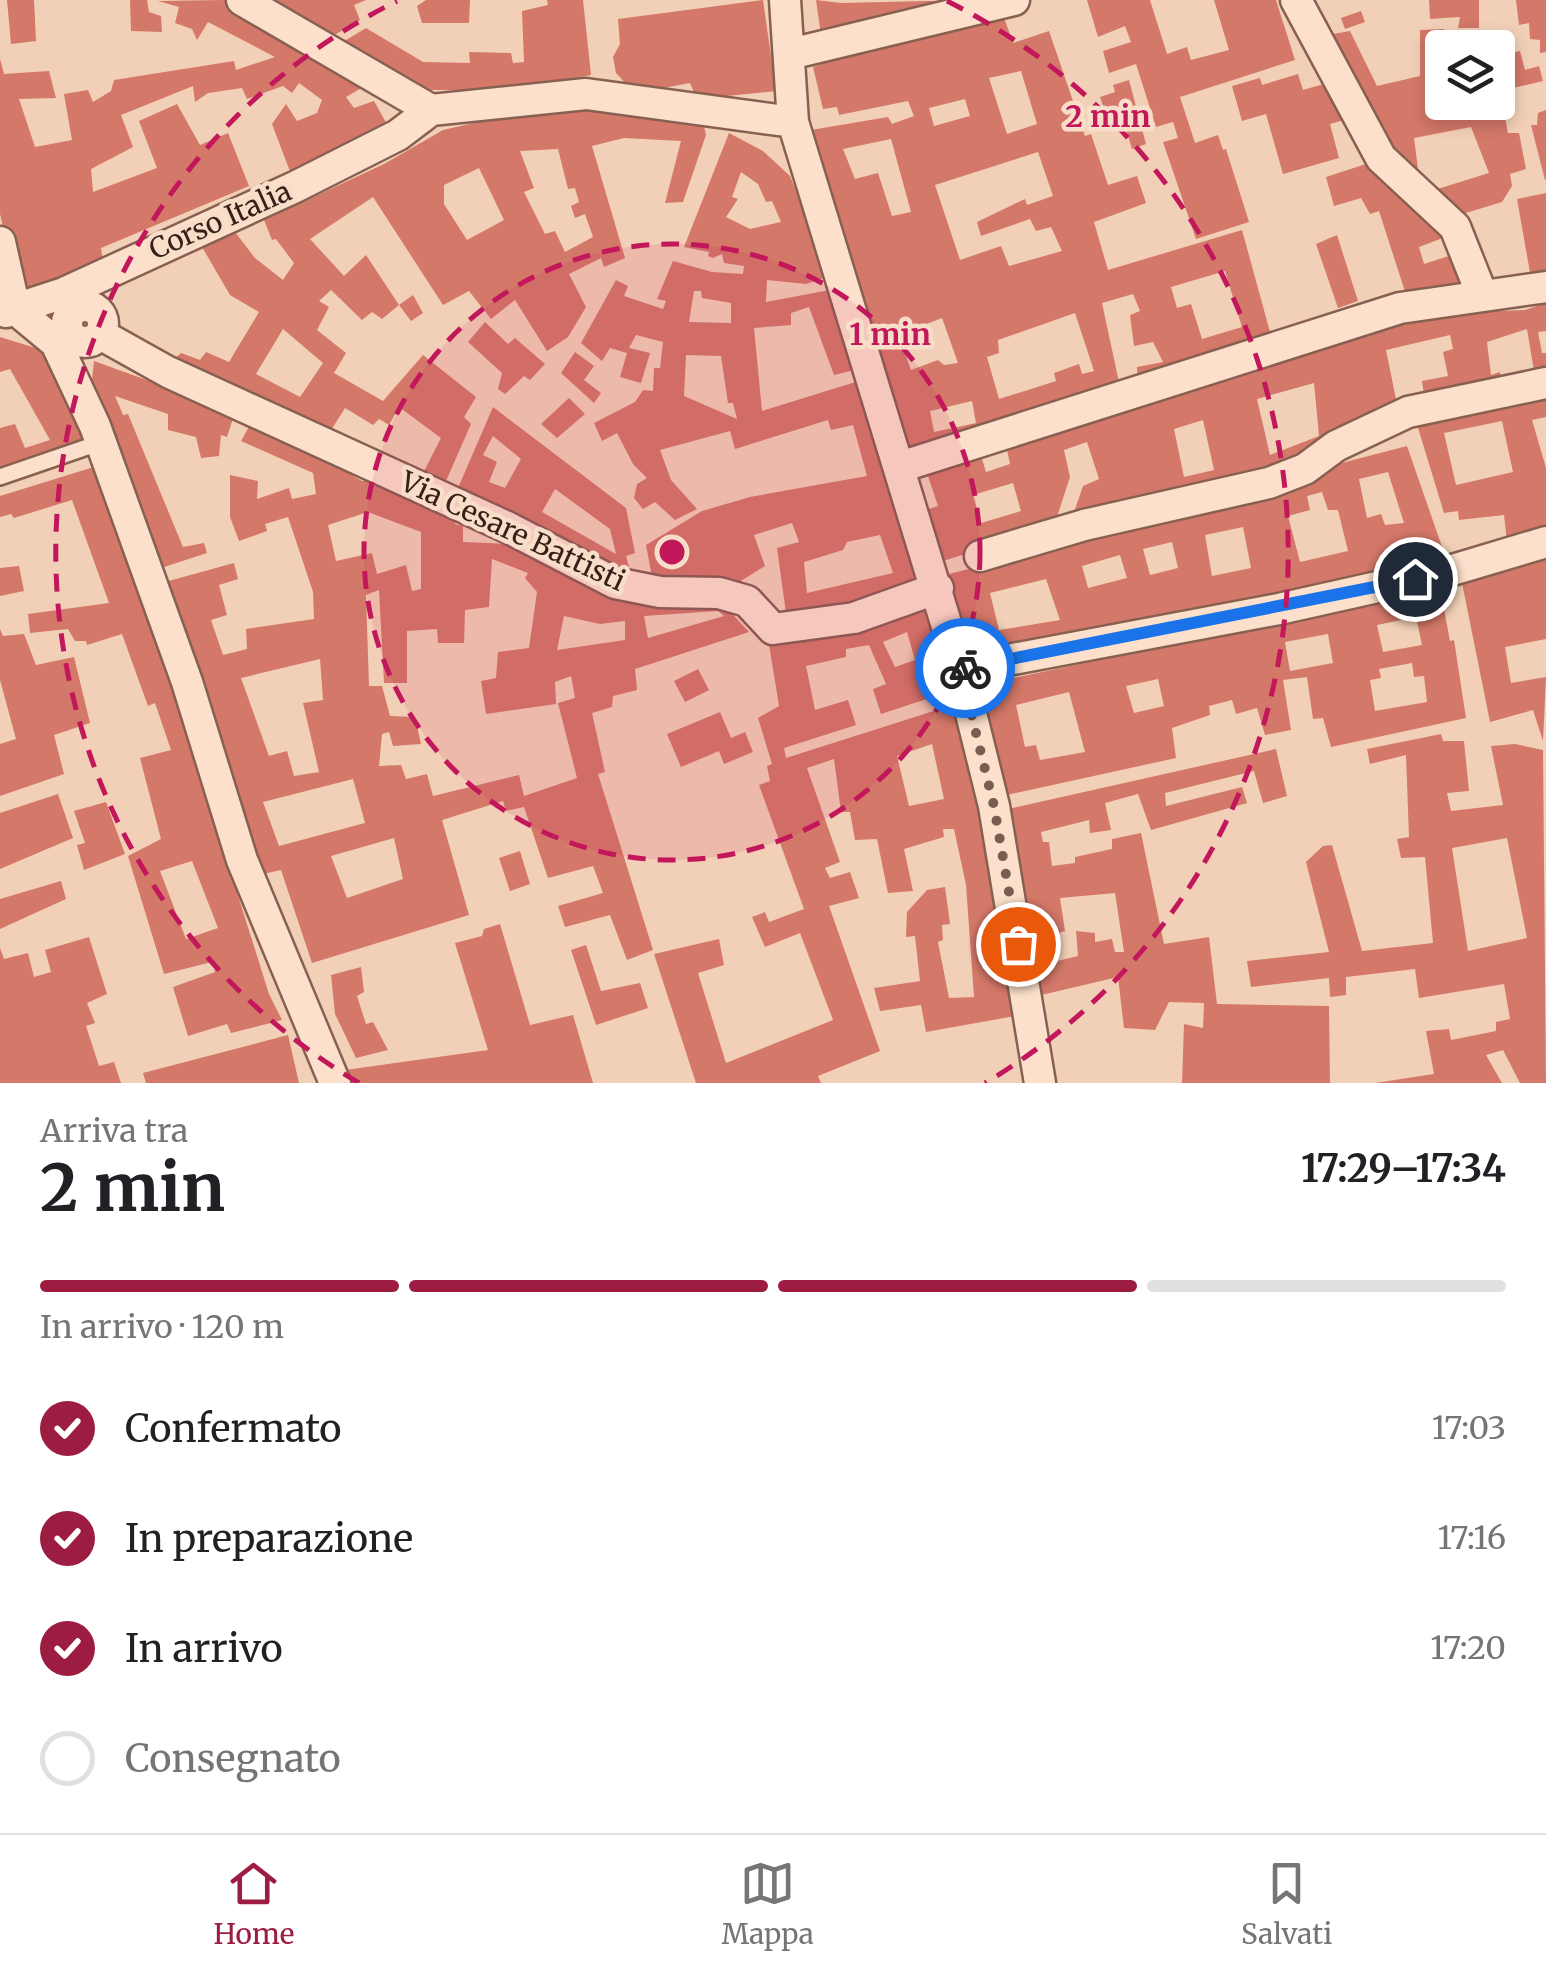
<!DOCTYPE html>
<html lang="it">
<head>
<meta charset="utf-8">
<style>
  :root { --surface:#fff; --page:#f6f6f6; --text:#202124; --muted:#757577; --line:#e0e0e0; --accent:#9d1c41 }
  body { margin:0; font-family:Merriweather,serif; background:var(--page); color:var(--text); height:100vh; display:flex; flex-direction:column; font-size:38px; white-space:nowrap }
  * { box-sizing:border-box; margin:0 }
  p { font-size:32px; color:var(--muted) }
  .icon { flex:none; width:55px; height:55px; fill:none; stroke:currentColor; stroke-width:2; stroke-linecap:round; stroke-linejoin:round }
  .map { position:relative; height:1083px; overflow:hidden }
  .panel { display:flex; flex-direction:column; background:var(--surface); flex:1 }
  .panel>* { flex:none }
  .controls { position:absolute; left:1425px; top:30px; display:grid; gap:20px }
  .controls a { display:grid; place-items:center; width:90px; height:90px; border-radius:10px; background:var(--surface); box-shadow:0 5px 15px #0003; font-size:50px }
  .pin { position:absolute; display:grid; place-items:center; width:85px; height:85px; color:#fff; margin:-42px; border:5px solid #fff; border-radius:50%; box-shadow:0 2px 10px #0007 }
  .courier { position:absolute; display:grid; place-items:center; width:100px; height:100px; margin:-50px; border:8px solid #1a73e8; border-radius:50%; background:#fff; color:#222; box-shadow:0 2px 12px #0007 }
  .summary em { font-style:normal; font-weight:700 }
  .summary div { display:flex; flex-direction:column-reverse }
  .summary { display:flex; align-items:center; justify-content:space-between; height:170px; padding:0 40px }
  h1 { font-size:65px; font-weight:700; line-height:75px }
  .bar { display:grid; grid-template-columns:repeat(4,1fr); gap:15px 10px; align-content:center; height:120px; padding:0 40px }
  .bar i { height:12px; border-radius:8px; background:var(--line) }
  .bar .on { background:var(--accent) }
  .bar p { grid-column:span 4 }
  ol { padding:0 40px; list-style:none }
  li { display:flex; align-items:center; gap:30px; height:110px }
  li p { margin-inline-start:auto }
  li .icon { padding:10px; border-radius:50%; background:var(--accent); color:#fff; stroke-width:4 }
  li:last-child { color:var(--muted) }
  li i { width:55px; height:55px; border:5px solid var(--line); border-radius:50% }
  .dock { display:flex; justify-content:space-around; align-items:center; height:140px; border-top:2px solid var(--line); background:var(--surface); font-size:28px; color:var(--muted) }
  .dock a { display:grid; justify-items:center; gap:5px }
  .dock .on { color:var(--accent) }
  .map>svg:first-child { display:block }
</style>
</head>
<body>
<div class="map">
<svg width="1546" height="1083" viewBox="0 0 1546 1083">
  <rect width="100%" height="100%" fill="#f2d0b7"/>
  <path fill="#d47869" fill-rule="evenodd" d="M7,0H34L36,41L11,44Z
    M130,0H147L149,12L161,16L162,32L131,31Z
    M225,0L365,86L346,97L354,108L374,101L388,126L291,174L272,124L286,104L297,121L317,113L322,100L299,83L292,93L283,86L247,99L242,88L208,93L195,102L193,86L121,115L133,147L91,169L93,192L157,168L139,121L177,104L200,145L228,133L249,186L101,248L104,269L20,299L0,214V59L4,74L49,71L56,98L19,99L35,147L72,140L64,94L88,90L93,102L111,91L114,80L234,61L236,70L275,57L208,22L197,40L192,29L175,23L179,7L158,1Z
    M256,0H366L354,5L360,20L326,40Z
    M426,0H470L469,23H422L417,6Z
    M547,0H583L591,75L502,90H422L341,43L366,28L423,62L470,63L469,52L511,53L513,63L524,62L522,11L548,5Z
    M763,0L776,91L697,99L690,83L642,92L641,85L628,86L616,73L613,57L620,44L618,19Z
    M816,0L841,3L970,0L822,42Z
    M1087,0H1150L1167,54L1187,47L1191,60L1229,50L1214,0H1276L1295,60L1180,97L1195,143L1218,135L1223,150L1226,149L1249,222L1196,239L1163,142L1178,138L1173,122L1156,127L1136,64L1109,73L1103,51L1131,42L1125,26L1098,37Z
    M1429,0H1479V28H1458L1460,17L1430,19Z
    M1516,0H1546V52L1540,53V40L1530,39L1529,23L1519,25Z
    M1361,11L1365,22L1345,29L1341,18Z
    M1002,12L1013,43L1049,31L1085,136L1091,134L1108,185L1137,176L1146,203L1094,222L1108,270L1242,230L1273,343L1138,383L1137,367L1163,362L1153,342L1134,346L1130,315L1140,311L1133,294L1102,303L1120,387L909,457L805,131L888,117L892,124L914,116L908,101L839,115L837,107L823,109L813,67L822,64L821,57ZM1021,71L1037,124L1007,134L989,78ZM965,99L970,116L934,126L929,108ZM891,139L911,212L892,216L878,173L855,179L843,149ZM1038,152L1053,196L1027,205L1025,199L977,222L981,236L1030,219L1036,231L1051,227L1062,251L1009,266L1001,246L960,260L935,185ZM1225,271L1242,327L1202,339L1191,304L1177,308L1171,287ZM1075,313L1094,371L1082,374L1079,364L1054,373L1056,381L999,399L987,357L999,353L998,340ZM942,318L958,363L944,365L938,360L911,370L902,344L916,339L913,329ZM972,401L976,423L934,432L930,411Z
    M1444,29L1449,48H1442V102H1498V56L1520,51L1525,70L1539,66L1543,81L1500,91L1508,133H1519L1526,169L1510,174L1512,186L1502,202L1459,215L1431,191L1489,173L1471,127L1414,138L1419,177L1387,153L1327,35L1350,31L1377,86L1420,76V30Z
    M1298,74L1303,90L1327,83L1344,120L1330,124L1339,158L1283,174L1266,114L1242,121L1232,86L1260,78L1262,85Z
    M1129,80L1146,144L1132,149L1122,116L1108,120L1100,97L1115,92L1113,85Z
    M553,105L703,122L706,135L683,202L665,203L681,141L624,138L592,146L625,258L604,267L601,258L569,274L586,307L568,337L547,351L515,300L491,319L469,291L443,305L373,197L310,239L344,276L366,255L399,305L382,319L372,312L362,320L331,290L319,301L329,307L317,330L346,353L334,373L383,401L423,355L476,397L464,417L471,424L442,490L419,481L441,438L399,407L389,425L379,419L373,425L345,408L330,432L168,365L181,353L200,360L206,352L229,362L259,312L230,295L202,247L235,232L255,258L283,280L294,263L276,239L272,240L264,220L384,164L443,130ZM558,149L568,189L575,188L579,202L571,206L575,218L585,214L593,237L565,252L555,231L545,234L524,192L534,188L520,151ZM479,168L504,220L467,240L444,204V185ZM283,329L323,363L300,397L256,374Z
    M1546,110V180H1545L1531,125H1537L1538,113Z
    M729,133L763,151L790,176L831,276L806,284L767,280L766,302L835,289L863,368L834,375L809,307L791,313V325L754,328L762,411L865,379L920,585L858,609L787,620L777,548L799,542L792,523L754,535L765,566L728,589L653,582L646,545L702,511L750,497L867,476L853,425L831,430L828,420L735,449L730,431L660,450L671,480L697,509L675,520L655,502L643,509L634,498L637,484L647,478L633,464L617,433L602,441L594,423L635,402L643,390L653,391L654,368H660L663,342L636,335L629,348L650,353L641,383L620,377L627,353L610,348L602,361L581,343L616,280L628,286L624,296L663,309L666,301L657,299L673,261L712,272L743,274L744,266L724,263L722,254L713,258L708,256L709,252L684,247ZM741,172L758,184L766,202L772,201L781,222L750,229L726,217L738,199L732,197ZM694,291H701L702,298L731,303V323L689,322ZM686,355L721,356L728,403H733L737,419L684,396ZM880,535L893,573L807,593L804,562L843,550L847,542Z
    M1369,163L1448,236L1419,247L1424,264L1458,253L1468,286L1408,301L1379,211L1370,214L1361,198L1334,206L1326,177Z
    M1546,193V279L1532,284L1517,199Z
    M1337,235L1358,301L1338,308L1316,244Z
    M413,295L423,313L411,321L399,305Z
    M1546,303V331L1538,332L1542,353H1546V375L1535,377L1527,329L1487,342L1491,375L1500,372L1502,382L1425,401L1422,381L1448,376L1443,352L1453,349L1450,335L1386,350L1398,409L1285,469L1072,518L1083,486L1099,479L1087,442L1064,450L1070,477L1054,526L943,561L926,510L938,506L926,470L987,449L990,456L982,459L986,472L1010,464L1004,436L1369,327L1371,333L1449,313L1525,310ZM1314,383L1319,436L1270,455L1257,399ZM1203,420L1214,470L1184,477L1174,429ZM1013,483L1021,511L981,523L973,495Z
    M485,322L508,344L515,338L545,364L530,380L524,376L505,394L498,389L502,373L468,342Z
    M0,337L39,349L64,389L90,454L0,483V428L15,424L25,448L50,440L10,369L0,372Z
    M575,352L594,366L584,380L601,393L594,403L561,373Z
    M94,361L235,412L227,437L221,435L219,456L201,458L196,437L168,430V414L115,396L123,415L128,414L183,547L204,543L207,553L161,568L91,389Z
    M1546,391V417L1532,420L1546,468V530L1507,542L1504,515L1459,520L1458,511L1444,513L1415,418ZM1502,421L1513,472L1456,485L1444,433Z
    M569,398L585,414L557,438L541,424Z
    M493,407L626,508L635,553L626,556L633,581L455,495ZM493,436L521,459L505,488L489,482L497,462L483,455ZM555,489L610,529L616,554L542,512Z
    M252,421L349,463L353,476L362,481L385,480L456,513L455,524L463,526V542L512,544L607,596L724,605L749,632L635,669L637,690L613,696L612,707L592,713L605,772L598,774L653,950L627,960L610,915L565,927L558,906L603,893L593,866L548,878L524,807L506,811L503,801L442,820L469,915L312,963L281,870L259,875L165,582L234,563L238,579L219,585L227,615L211,620L223,655L247,649L246,629L314,619L313,592L288,517L265,524L267,531L239,541L230,517V475L258,481L257,499L289,488L292,499L316,494L313,473L241,441ZM368,512L421,532V589L412,591L406,565L377,574L372,553L336,561L328,525ZM492,559L528,573L525,578L537,592L529,648L498,652L496,678L481,681L486,714L556,704L555,682L571,676L575,698L558,703L577,778L524,796L519,775L433,796L427,774L406,779L401,765L379,766L382,734L389,732L393,746L421,744L415,717L390,716L382,686H369L366,595L379,590L384,683H407V631L437,629L438,643H464L465,610L489,607ZM718,611L724,616L648,638L644,616ZM564,616L600,624L625,621V640L557,650ZM320,659L323,700L303,703L319,772L294,776L287,751L269,756L241,678ZM353,779L365,823L279,846L263,802ZM394,838L403,879L347,898L331,856Z
    M1407,446L1448,564L971,659L949,574L1302,483L1334,465ZM1388,472L1404,523L1385,525L1381,514L1367,518L1359,479ZM1322,492L1328,510H1338L1348,551L1300,562L1288,516L1310,510L1307,496ZM1243,527L1251,568L1212,576L1205,535ZM1172,542L1178,568L1150,575L1143,549ZM1120,555L1127,578L1088,588L1082,566ZM1046,579L1060,620L999,630L990,593Z
    M94,467L192,735L235,886L269,994L282,1020L231,1033L227,1024L188,1036L173,987L215,972L212,962L164,974L128,856L161,839L140,758L171,750L155,703L148,706L122,634L87,645L86,641H75L68,629L30,633L28,614L109,603L72,500L14,518L11,514L0,517V496ZM192,861L218,928L186,939L160,871Z
    M1546,556V639L1505,647L1511,683L1546,677L1543,741L1533,710L1490,722L1461,578Z
    M19,566L24,591L0,596V568Z
    M1440,588L1450,641L1454,640L1466,718L1331,747L1323,718L1313,719L1307,677L1283,680L1291,730L1265,735L1257,708L1236,714L1232,700L1209,706L1210,715L1172,728L1176,758L1002,796L981,685ZM1416,617L1422,645L1383,652L1377,625ZM1328,634L1333,663L1290,671L1285,642ZM1412,663L1414,677L1424,676L1427,702L1375,711L1370,680L1381,678L1379,669ZM1158,679L1164,706L1134,713L1126,686ZM1069,692L1085,752L1040,760L1036,745L1025,747L1016,705Z
    M932,601L957,689L881,714L873,689L886,684L869,645L846,649V657L806,666L815,710L848,700L856,725L784,748L786,758L959,703L997,885L1015,1016L926,1032L921,1005L880,1011L874,988L920,981L915,936L906,937L907,912L927,890L945,887L950,924L942,925L943,940L938,942L949,998L974,997L966,885L954,829H943L944,837L904,849L913,891L888,893L877,839L855,840L850,812H841L834,759L807,768L840,862L825,868L830,878L850,872L859,898L829,906L880,1051L818,1076L821,1083H696L654,954L719,939L724,965L698,973L726,1063L833,1020L800,933L765,947L752,917L765,912L769,922L804,909L759,785L770,781L767,766L772,764L758,718L779,706L768,638ZM907,632L915,660L895,667L883,642ZM932,744L944,799L909,806L897,756Z
    M0,629L3,636L24,634L36,665L74,657L90,723L54,735L64,774L0,796V744L16,739L0,680Z
    M698,669L709,690L685,702L674,681Z
    M720,712L731,738L745,732L753,752L724,764L719,751L681,767L667,734Z
    M1441,734L1443,741H1464L1469,791L1447,793L1451,811L1503,805L1491,746L1515,744L1543,750L1546,1083H1520L1503,1050L1486,1055L1502,1083H1375L1434,1074L1426,1031L1449,1029L1451,1040L1496,1031V1022L1510,1019L1504,984L1419,998L1415,969L1346,977V995L1330,997L1329,978L1251,987L1247,961L1329,952L1306,862L1323,846L1332,845L1362,951L1433,943L1425,857L1401,858L1397,839L1409,837L1406,755L1370,764L1367,749ZM1507,838L1527,938L1468,951L1452,848Z
    M1276,749L1287,796L1263,803L1254,771L1165,793L1166,806L1242,787L1247,803L1151,830L1138,794L1105,803L1111,830L1090,833L1089,820L1041,832L1043,842H1049L1052,866L1075,863V857L1112,849V839L1141,833L1164,944L1209,937L1217,1004L1329,1006L1330,1083H1182L1184,1024L1203,1028L1204,1003L1169,1002L1155,1030L1124,1028L1118,977L1037,996L1008,809ZM1115,893L1124,952H1115L1112,939L1095,942V933L1076,931L1078,956L1057,961L1055,934L1065,931L1060,898Z
    M58,794L73,838L0,869V813Z
    M106,802L125,854L84,870L77,845L85,843L74,811Z
    M520,851L530,884L510,891L499,858Z
    M61,881L66,899L0,929V899Z
    M500,924L530,1025L573,1015L593,1083H344L338,1071L488,1050L455,943L482,936L484,929Z
    M89,937L107,994L87,1003L95,1023L86,1026L99,1066L114,1062L121,1083H0V948L4,959L28,953L34,977L51,972L45,950Z
    M586,945L601,991L640,983L648,1008L596,1025L571,950Z
    M361,967L364,992L357,996L366,1024L373,1022L388,1050L356,1058L335,1014L331,975Z
    M288,1035L299,1083H146L143,1073Z"/>
  <g fill="none" stroke-linecap="round" stroke-linejoin="round">
    <defs>
      <path id="lane" d="M0,477L99,443"/>
      <path id="street" d="M242,0L431,110
        M785,0L793,122L960,669L994,806L1040,1083
        M1296,0L1381,158L1455,227L1482,295
        M790,54L1014,0
        M0,242L15,309L56,343L95,426L187,682L242,860L335,1083
        M67 324a18 18 0 1 1 36 0a18 18 0 1 1-36 0Z
        M6,312L64,293L295,187L398,135L431,110L586,94L793,122
        M100,334L168,372L507,527L615,583L660,592L719,593L747,601L773,629L854,618L938,588
        M900,467L1400,308L1546,287
        M980,556L1084,525L1269,483L1305,469L1336,446L1408,412L1546,383
        M960,669L1279,609L1449,571L1546,542"/>
    </defs>
    <use href="#lane" stroke="#886052" stroke-width="20"/>
    <use href="#street" stroke="#886052" stroke-width="35"/>
    <use href="#lane" stroke="#fce0cb" stroke-width="15"/>
    <use href="#street" stroke="#fce0cb" stroke-width="30"/>
  </g>
  <g fill="none" stroke-linecap="round" stroke-linejoin="round">
    <path stroke="#785d50" stroke-width="10" stroke-dasharray="0 18" d="M965,668H960L994,806L1018,944"/>
    <path stroke="#1a73e8" stroke-width="12" d="M965,668L1415,579"/>
  </g>
  <circle cx="672" cy="552" r="308" fill="#c2185b" fill-opacity=".12"/>
  <g fill="none" stroke="#c2185b" stroke-width="5" stroke-dasharray="18 12">
    <circle cx="672" cy="552" r="308"/>
    <path d="M359 1083A616 616 0 0 1 397 1M947 1A616 616 0 0 1 985 1083"/>
  </g>
  <g text-anchor="middle" dominant-baseline="central" stroke-width="9" stroke-linejoin="round" paint-order="stroke">
    <g font-size="28" fill="#361f18" stroke="#f8ddc8">
      <text transform="translate(220 220) rotate(-24)">Corso Italia</text>
      <text transform="translate(513 531) rotate(25)">Via Cesare Battisti</text>
    </g>
  </g>
  <circle cx="672" cy="552" r="15" fill="#c2185b" stroke="#f8ddc8" stroke-width="5"/>
  <g font-size="30" text-anchor="middle" font-weight="bold" fill="#c2185b" stroke="#f8ddc8" stroke-width="9" stroke-linejoin="round" paint-order="stroke">
    <text x="1108" y="127">2 min</text>
    <text x="890" y="345">1 min</text>
  </g>
</svg>
<div class="controls">
<a><svg class="icon" aria-label="layers" viewBox="0 0 24 24"><path d="M12 4l9 5-9 5-9-5zM3 14l9 5 9-5"/></svg></a>
</div>
<div class="pin" style="left:1018px;top:944px;background:#ea580c"><svg class="icon" aria-label="bag" viewBox="0 0 24 24"><path d="M5 8h14l-1 12H6zM9 8a3 3 0 0 1 6 0"/></svg></div>
<div class="pin" style="left:1415px;top:579px;background:#1f2937"><svg class="icon" aria-label="home" viewBox="0 0 24 24"><path d="M3 11l9-7 9 7M6 9v11h12V9"/></svg></div>
<div class="courier" style="left:965px;top:668px"><svg class="icon" aria-label="bike" viewBox="0 0 24 24"><circle cx="6" cy="16" r="4"/><circle cx="18" cy="16" r="4"/><path d="M6 16l4-8h5l3 8M10 8l3 8H6M13 5h3"/></svg></div>
</div>
<section class="panel">
<div class="summary"><div><h1>2 min</h1><p>Arriva tra</p></div><em>17:29–17:34</em></div>
<div class="bar"><i class="on"></i><i class="on"></i><i class="on"></i><i></i><p>In arrivo · 120 m</p></div>
<ol>
<li><svg class="icon" aria-label="check" viewBox="0 0 24 24"><path d="M5 12l5 5 9-10"/></svg>Confermato<p>17:03</p></li>
<li><svg class="icon" aria-label="check" viewBox="0 0 24 24"><path d="M5 12l5 5 9-10"/></svg>In preparazione<p>17:16</p></li>
<li><svg class="icon" aria-label="check" viewBox="0 0 24 24"><path d="M5 12l5 5 9-10"/></svg>In arrivo<p>17:20</p></li>
<li><i></i>Consegnato</li>
</ol>
</section>
<nav class="dock">
<a class="on"><svg class="icon" aria-label="home" viewBox="0 0 24 24"><path d="M3 11l9-7 9 7M6 9v11h12V9"/></svg>Home</a>
<a><svg class="icon" aria-label="map" viewBox="0 0 24 24"><path d="M3 6l6-2 6 2 6-2v14l-6 2-6-2-6 2zM9 4v14M15 6v14"/></svg>Mappa</a>
<a><svg class="icon" aria-label="saved" viewBox="0 0 24 24"><path d="M7 4h10v16l-5-4-5 4z"/></svg>Salvati</a>
</nav>
</body>
</html>
